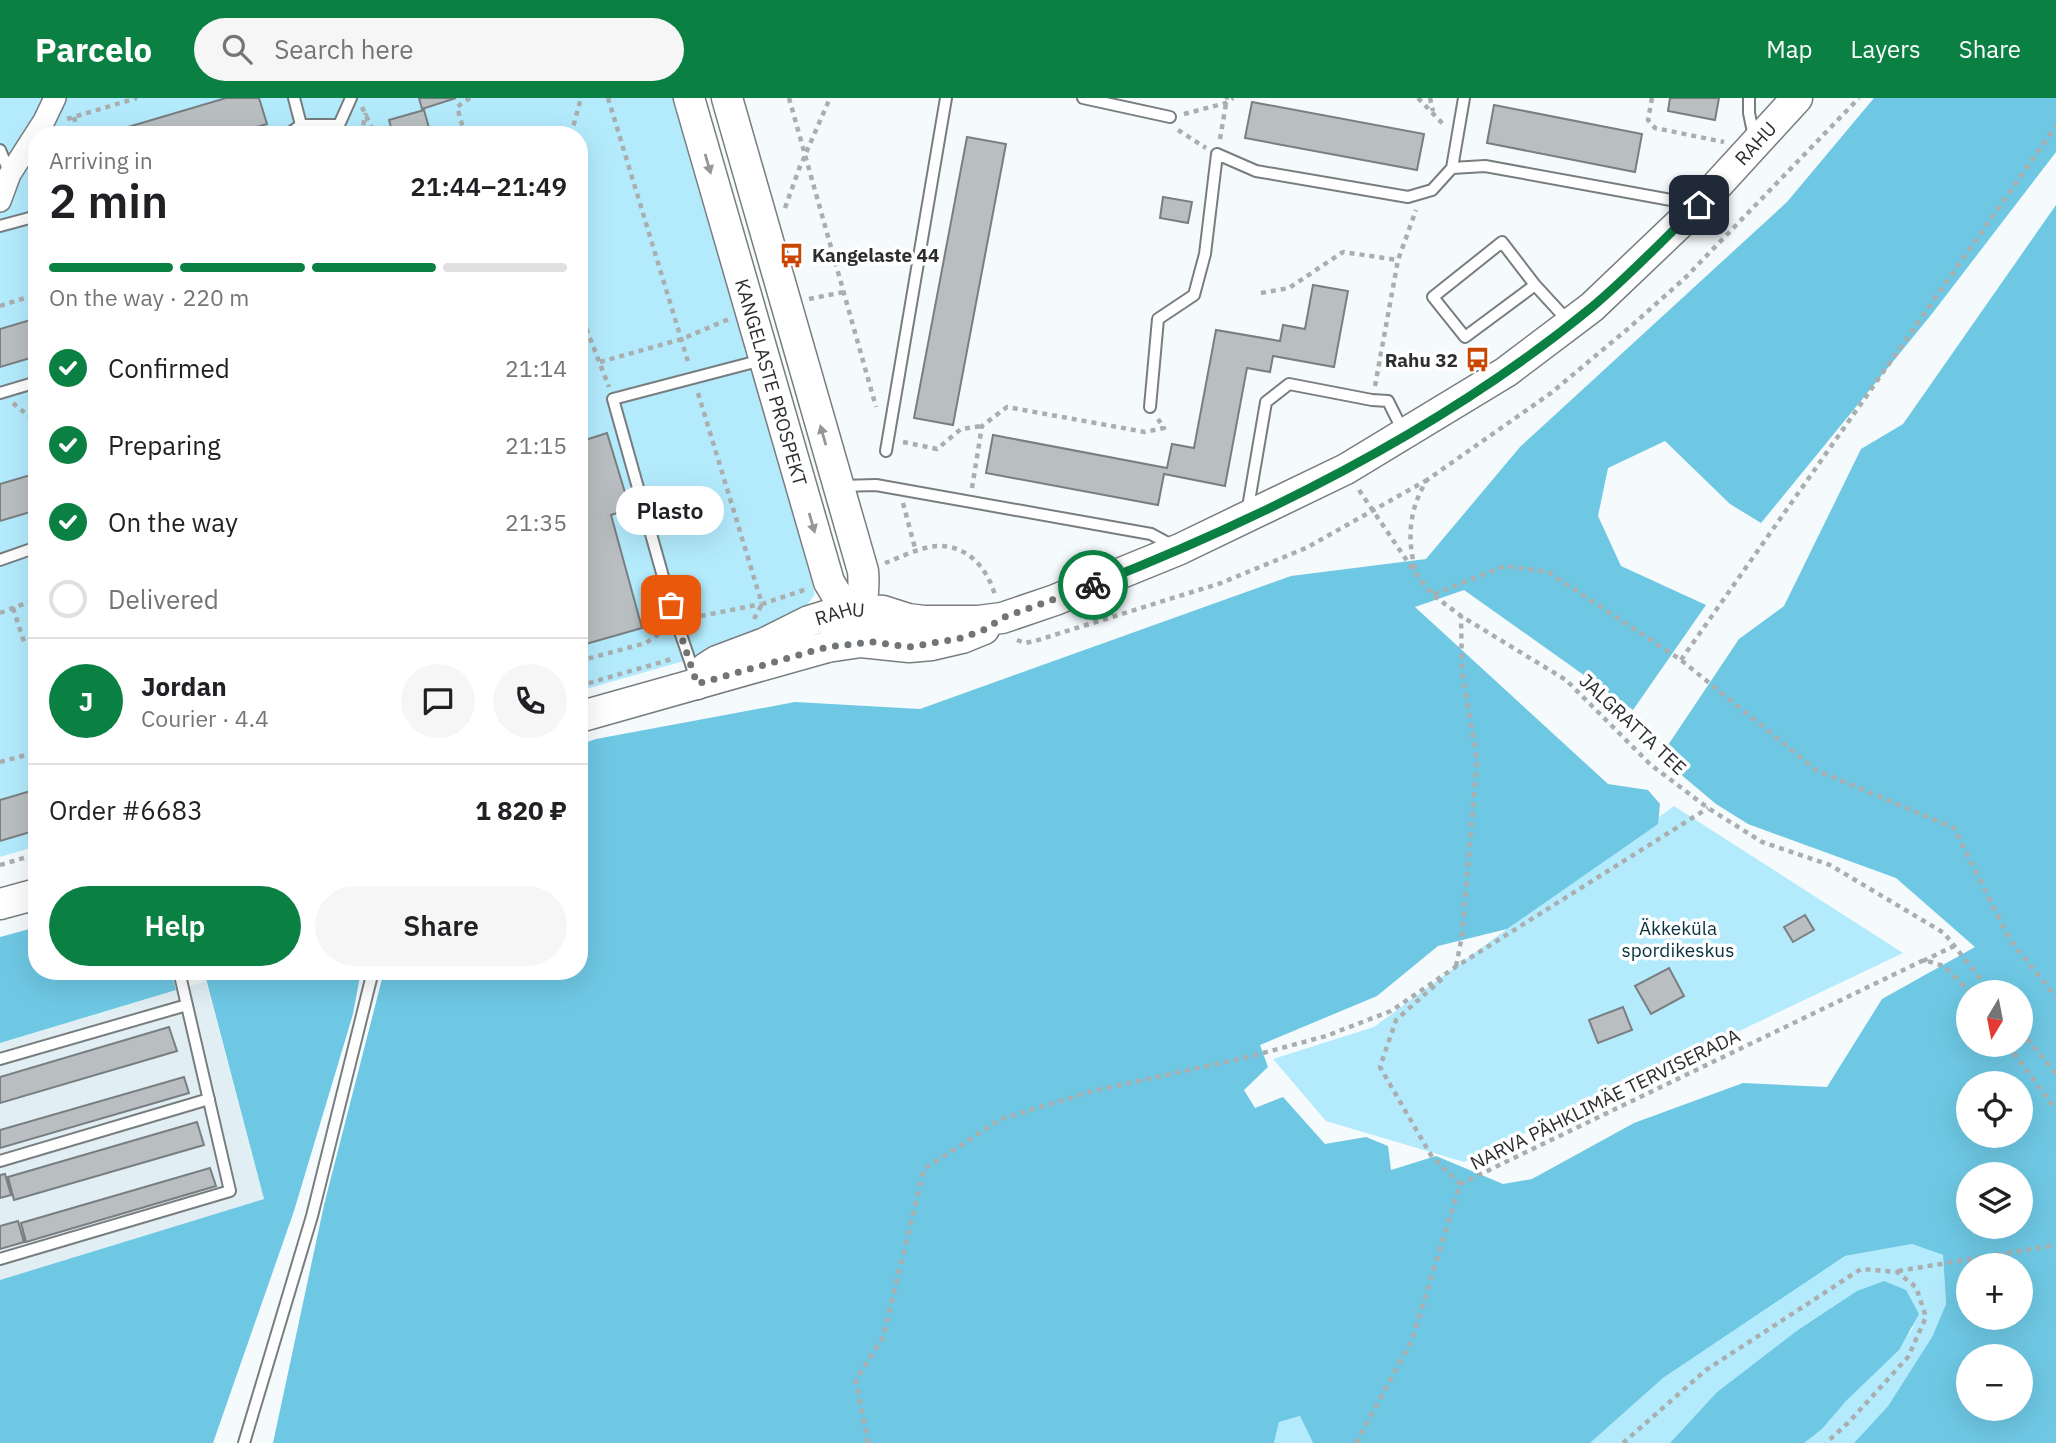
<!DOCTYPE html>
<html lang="en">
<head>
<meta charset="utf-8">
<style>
  :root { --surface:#fff; --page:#f6f6f6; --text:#202124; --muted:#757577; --line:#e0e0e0; --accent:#0b8043 }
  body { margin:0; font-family:"IBM Plex Sans",sans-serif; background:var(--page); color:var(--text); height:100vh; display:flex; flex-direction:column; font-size:26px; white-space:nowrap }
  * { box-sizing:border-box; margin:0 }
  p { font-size:23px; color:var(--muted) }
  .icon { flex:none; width:38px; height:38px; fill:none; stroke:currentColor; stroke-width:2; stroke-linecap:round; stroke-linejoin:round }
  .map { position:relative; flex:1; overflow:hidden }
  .side { position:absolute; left:28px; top:28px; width:560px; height:854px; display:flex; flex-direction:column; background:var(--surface); border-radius:28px; box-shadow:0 7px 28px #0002 }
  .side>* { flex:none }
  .needle { width:46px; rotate:190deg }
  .tools { position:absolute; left:1956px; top:882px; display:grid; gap:14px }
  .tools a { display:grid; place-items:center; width:77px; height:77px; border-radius:50%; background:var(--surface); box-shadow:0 7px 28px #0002; font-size:35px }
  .pin { position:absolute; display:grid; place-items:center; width:60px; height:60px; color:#fff; margin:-30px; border-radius:14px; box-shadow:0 4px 10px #0006 }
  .courier { position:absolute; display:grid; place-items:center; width:70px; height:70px; margin:-35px; border:5px solid #0b8043; border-radius:50%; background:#fff; color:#222; box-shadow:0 2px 9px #0007 }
  .bubble { position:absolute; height:49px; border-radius:24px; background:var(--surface); box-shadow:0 7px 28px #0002; font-size:23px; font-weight:600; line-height:49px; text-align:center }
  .head em { font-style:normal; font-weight:600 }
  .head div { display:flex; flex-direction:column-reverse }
  .head { display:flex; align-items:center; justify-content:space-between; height:119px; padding:0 21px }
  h1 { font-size:46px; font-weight:600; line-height:52px }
  .bar { display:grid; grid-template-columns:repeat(4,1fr); gap:10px 7px; align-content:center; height:84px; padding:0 21px }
  .bar i { height:9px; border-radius:5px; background:var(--line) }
  .bar .current { background:var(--accent) }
  .bar p { grid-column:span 4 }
  .line { display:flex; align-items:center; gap:18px; padding:0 21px; border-top:2px solid var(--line) }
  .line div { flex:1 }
  .round { display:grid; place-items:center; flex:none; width:74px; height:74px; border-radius:37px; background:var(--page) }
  ol { padding:0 21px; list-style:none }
  li { display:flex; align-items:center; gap:21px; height:77px }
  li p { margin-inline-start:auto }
  li .icon { padding:7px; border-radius:50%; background:var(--accent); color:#fff; stroke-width:4 }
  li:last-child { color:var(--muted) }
  li i { width:38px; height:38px; border:4px solid var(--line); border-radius:50% }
  .primary-button { display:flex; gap:14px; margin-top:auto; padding:14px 21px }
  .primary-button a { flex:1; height:80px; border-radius:42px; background:var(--accent); color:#fff; font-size:28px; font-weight:600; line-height:80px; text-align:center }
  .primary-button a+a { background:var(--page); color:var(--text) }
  header { display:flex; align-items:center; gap:42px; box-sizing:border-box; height:98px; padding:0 35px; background:var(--accent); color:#fff }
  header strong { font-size:33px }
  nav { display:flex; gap:38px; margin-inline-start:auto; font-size:24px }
  .search { width:490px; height:63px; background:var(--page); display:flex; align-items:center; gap:18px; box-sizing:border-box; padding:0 24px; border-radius:38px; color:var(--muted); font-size:26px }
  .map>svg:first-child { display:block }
</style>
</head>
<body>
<header>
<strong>Parcelo</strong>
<div class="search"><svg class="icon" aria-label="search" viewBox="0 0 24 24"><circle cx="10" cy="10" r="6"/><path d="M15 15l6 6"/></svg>Search here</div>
<nav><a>Map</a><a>Layers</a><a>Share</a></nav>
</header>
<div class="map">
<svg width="2056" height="1345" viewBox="0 0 2056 1345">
  <rect width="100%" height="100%" fill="#f5fafc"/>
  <path fill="#e1eff4" d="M206,883L264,1101L0,1182V945Z"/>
  <path fill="#b3ebfd" d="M0,0H679L815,496L794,524L736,548L579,593V37H37V748L0,759Z
    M1674,708L1903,855L1464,1064L1326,1023L1273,961L1374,929Z
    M1912,1146L1943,1157L1946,1206L1932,1239L1888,1308L1854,1345H1804C1820,1332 1833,1317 1847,1302C1872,1276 1894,1259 1914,1228L1716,1295L1670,1345H1590L1663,1280L1845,1158Z
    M1300,1318L1313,1345H1274L1279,1324Z"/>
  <path fill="#6ec8e4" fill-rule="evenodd" d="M1874,0H2056V54L1931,217L1761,425L1730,406L1665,343L1608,370L1598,418L1621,468L1706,507L1633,612L1464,492L1415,509L1608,686L1648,692L1660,706L1658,726L1507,831L1438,848L1377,898L1260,947L1268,969L1244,992L1255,1010L1283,999L1325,1046L1366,1039L1388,1048L1391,1072L1436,1058L1503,1086L1532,1081L1634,1025L1743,985L1827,989L1882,901L1975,849L1896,780L1748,726L1716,706L1660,659L1739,541L1784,508L1861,351L1903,326L2056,107V1345H1854L1888,1308L1932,1239L1946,1206L1943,1157L1912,1146L1845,1158L1663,1280L1590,1345H1313L1300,1318L1279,1324L1274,1345H273L324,1107L384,873H579V647L596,641L795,604L920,611L1291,478L1426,461L1520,349L1787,104ZM1969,894H2021V947H1969ZM1969,985H2021V1038H1969ZM1969,1076H2021V1129H1969ZM1969,1167H2021V1220H1969ZM1969,1258H2021V1311H1969Z
    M37,829V873H171L176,892L0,945V839Z
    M204,873H361L353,916L294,1113L213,1345H0V1182L264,1101Z
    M1884,1183L1906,1192L1919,1216L1899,1252L1846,1303L1822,1331L1804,1345H1670L1716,1295L1798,1232L1857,1193Z"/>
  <path fill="#b9bfc0" stroke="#797e80" stroke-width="2" d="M226,0H259L267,26L230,37H101Z
    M419,0H456L422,11Z
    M1670,0H1719L1715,22L1668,13Z
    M1252,4L1424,36L1417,72L1245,40Z
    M1494,7L1642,36L1635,74L1487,45Z
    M424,12L431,37H393L389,22Z
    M967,39L1006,46L953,327L914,320Z
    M1163,99L1192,104L1188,125L1160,120Z
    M1313,187L1348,193L1334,269L1273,258L1270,274L1247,270L1225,388L1164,376L1158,407L986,375L993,337L1167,370L1172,346L1194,350L1216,232L1280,243L1283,227L1305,231Z
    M37,220V258L0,269V231Z
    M607,335L630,411L611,417L642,530L579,548V344Z
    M37,375V412L0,423V386Z
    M37,691V732L0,743V702Z
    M1805,817L1814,832L1793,844L1784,829Z
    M1669,870L1684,898L1651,916L1635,888Z
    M1623,909L1632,932L1598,945L1589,922Z
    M169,929L177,953L0,1005V979Z
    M184,979L189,995L0,1050V1032Z
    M197,1024L204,1047L14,1102L8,1079Z
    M210,1070L216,1088L26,1144L21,1125Z
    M5,1076L11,1097L0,1100V1077Z
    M18,1123L24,1144L0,1151V1128Z"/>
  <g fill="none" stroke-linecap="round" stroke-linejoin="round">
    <defs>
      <path id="service" d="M294,0L301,27
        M1083,0L1170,19
        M1749,0V15L1754,39
        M287,37L301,27H339L351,0
        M0,52L10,76
        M1452,70L1464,0
        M0,128L37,118
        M1535,187L1465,239L1433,199L1502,144L1535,187L1568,223
        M0,295L37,284
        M1150,309L1158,221L1194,197L1205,156L1217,56L1256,73L1408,99L1432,92L1452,70L1485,68L1693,106
        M886,353L946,0
        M841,388L876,387L1151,436L1175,449
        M1247,415L1266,304L1289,286L1372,302L1388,303L1404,335
        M0,462L37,449
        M695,578L671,507L613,301L762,262
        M0,961L187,907
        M0,1063L209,1001
        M0,1161L230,1093L179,873
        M244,1345L312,1118L373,873"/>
      <path id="minor" d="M0,103L10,76L44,23L55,0"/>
      <g id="secondary">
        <path id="s1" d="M689,0L829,484C843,509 864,534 891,546"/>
        <path d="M727,0L863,473C866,507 856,531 827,549"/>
        <path id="s2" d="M697,586L706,570L717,563L765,545L809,523L848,511L883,513L908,521L924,523H978L1002,520L1055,502L1180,451L1346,371L1506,274L1592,209L1699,107L1797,0"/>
        <path d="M579,619L827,549L861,544L909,549L932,547L962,540L984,531"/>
        <path d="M0,806L37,796"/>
      </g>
    </defs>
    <use href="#service" stroke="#787d7f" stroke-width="14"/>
    <use href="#minor" stroke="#787d7f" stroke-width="24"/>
    <use href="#secondary" stroke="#787d7f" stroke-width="33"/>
    <path stroke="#aaaeaf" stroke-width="4.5" stroke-dasharray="5 5" stroke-linecap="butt" d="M608,0L689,267
      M789,0L876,309
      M1418,0L1444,27
      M1430,0L1433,13
      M1652,0L1648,22L1655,30L1724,44
      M362,9L375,37
      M1184,16L1226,5L1233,0
      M74,19L79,37
      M67,21L137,0
      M1178,32L1206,50
      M361,37L366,15
      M465,37L457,9L470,0
      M571,37L581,0
      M1220,41L1227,0
      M785,110L799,71L830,0
      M1261,195L1289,190L1343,154L1398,162
      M809,201L844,194
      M0,208L37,196
      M579,212L609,289
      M600,264L682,241L729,221
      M1375,288L1398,162L1416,112
      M698,295L762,506L807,491
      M13,305L37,325
      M903,344L937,351L961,331L982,328
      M972,390L982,328L1007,309L1145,334L1164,330L1158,321
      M1359,392L1416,476L1433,497L1461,518L1566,582L1651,667L1708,710L1762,744L1830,767L1944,835L1991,894
      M903,405L916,454
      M885,465C901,459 921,449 937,448C968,447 987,470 995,497
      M1415,471C1407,439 1409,411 1427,382L1551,295L1630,229L1685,180L1859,0
      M1434,496L1505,468L1548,474L1681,562L1816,672L1954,730L2010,842L2056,899
      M13,510L24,544
      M0,515L37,501
      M691,520L761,506
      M754,521L762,506
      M1017,542L1025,545L1035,543L1221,485L1306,450L1427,382
      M1681,562L2056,28
      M579,563L646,545L664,532
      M34,574L37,584
      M579,588L672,561
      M0,664L37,654
      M0,767L37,756
      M1923,863L1954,848
      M1456,868L1462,838L1477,662L1462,573L1461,518
      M1442,881L1396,922L1380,969L1432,1059L1460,1086
      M2021,933L2056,976
      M2008,947L2056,1012
      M1898,1173L2056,1147
      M868,1345L856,1282L883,1239L924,1071L1001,1021L1093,993L1248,959L1326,938L1391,913L1457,868L1708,710
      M1356,1345L1412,1242L1460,1086L1924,862L1944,868L1970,894
      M1623,1345L1706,1272L1861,1171L1897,1174L1916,1189L1926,1219L1908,1259L1849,1324L1826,1345"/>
    <use href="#service" stroke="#fff" stroke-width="10"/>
    <use href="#minor" stroke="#fff" stroke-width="21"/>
    <use href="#secondary" stroke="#fff" stroke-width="30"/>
  </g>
  <defs><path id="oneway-solid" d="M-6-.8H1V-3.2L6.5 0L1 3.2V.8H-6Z" transform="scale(1.75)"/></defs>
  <g fill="#969697">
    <use href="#oneway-solid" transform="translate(708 66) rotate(74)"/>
    <use href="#oneway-solid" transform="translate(823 337) rotate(-106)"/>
    <use href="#oneway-solid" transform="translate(812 425) rotate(74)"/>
  </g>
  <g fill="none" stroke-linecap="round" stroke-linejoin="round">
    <path stroke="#727577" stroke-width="7" stroke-dasharray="0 12.6" d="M671,507L697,586L827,549L873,544L909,549L962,540L986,531L1002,520L1093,487"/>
    <path stroke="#0b8043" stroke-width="9" d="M1093,487C1266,419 1448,328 1592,209C1629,178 1664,141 1699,107"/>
  </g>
  <defs>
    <symbol id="bus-bare" viewBox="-9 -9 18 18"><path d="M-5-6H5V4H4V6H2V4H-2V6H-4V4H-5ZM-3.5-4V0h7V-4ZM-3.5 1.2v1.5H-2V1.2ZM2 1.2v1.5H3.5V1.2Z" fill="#ca4500" stroke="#fff" stroke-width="2.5" paint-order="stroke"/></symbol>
  </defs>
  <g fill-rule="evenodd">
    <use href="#bus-bare" x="774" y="140" width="35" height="35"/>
    <use href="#bus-bare" x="1460" y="244" width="35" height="35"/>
  </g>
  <g text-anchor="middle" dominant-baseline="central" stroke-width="7" stroke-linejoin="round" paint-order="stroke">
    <g font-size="19" fill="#2c2e2f" stroke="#fff">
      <text stroke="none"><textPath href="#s2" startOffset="1230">RAHU</textPath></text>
      <text stroke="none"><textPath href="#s1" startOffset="296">KANGELASTE PROSPEKT</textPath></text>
      <text stroke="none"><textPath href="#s2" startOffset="164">RAHU</textPath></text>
      <text transform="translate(1633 626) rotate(43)">JALGRATTA TEE</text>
      <text transform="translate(1605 1001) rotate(-26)">NARVA PÄHKLIMÄE TERVISERADA</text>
    </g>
    <g font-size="19" font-weight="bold" fill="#2c2e2f" stroke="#fff" text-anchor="start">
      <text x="812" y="157">Kangelaste 44</text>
      <text x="1458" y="262" text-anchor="end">Rahu 32</text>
    </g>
    <g font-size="19" fill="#093541" stroke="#fff">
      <text x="1678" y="830">Äkkeküla<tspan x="1678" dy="22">spordikeskus</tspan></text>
    </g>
  </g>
</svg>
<div class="tools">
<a><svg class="needle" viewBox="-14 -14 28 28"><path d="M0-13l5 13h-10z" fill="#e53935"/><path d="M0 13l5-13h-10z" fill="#757577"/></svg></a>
<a><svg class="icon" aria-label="locate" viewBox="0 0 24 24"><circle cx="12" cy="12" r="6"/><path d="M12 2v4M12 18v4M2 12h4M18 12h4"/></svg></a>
<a><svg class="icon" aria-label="layers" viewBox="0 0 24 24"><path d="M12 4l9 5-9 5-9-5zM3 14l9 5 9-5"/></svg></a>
<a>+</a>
<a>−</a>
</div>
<div class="pin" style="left:671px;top:507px;background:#ea580c"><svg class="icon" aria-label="bag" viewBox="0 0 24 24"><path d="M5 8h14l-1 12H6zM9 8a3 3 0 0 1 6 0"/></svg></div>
<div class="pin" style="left:1699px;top:107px;background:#1f2937"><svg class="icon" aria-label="home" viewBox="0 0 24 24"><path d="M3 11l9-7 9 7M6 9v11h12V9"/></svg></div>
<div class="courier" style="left:1093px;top:487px"><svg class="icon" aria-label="bike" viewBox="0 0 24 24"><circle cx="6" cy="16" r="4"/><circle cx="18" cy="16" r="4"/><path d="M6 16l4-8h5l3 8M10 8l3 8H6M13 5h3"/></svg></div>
<div class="bubble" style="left:616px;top:388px;width:108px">Plasto</div>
<section class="side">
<div class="head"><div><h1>2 min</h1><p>Arriving in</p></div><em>21:44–21:49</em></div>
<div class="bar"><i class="current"></i><i class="current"></i><i class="current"></i><i></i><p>On the way · 220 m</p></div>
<ol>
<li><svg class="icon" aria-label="check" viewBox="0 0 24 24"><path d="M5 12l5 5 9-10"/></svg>Confirmed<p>21:14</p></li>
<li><svg class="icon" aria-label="check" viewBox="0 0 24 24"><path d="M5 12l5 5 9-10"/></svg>Preparing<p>21:15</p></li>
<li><svg class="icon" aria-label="check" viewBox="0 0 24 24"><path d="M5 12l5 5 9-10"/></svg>On the way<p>21:35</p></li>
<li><i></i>Delivered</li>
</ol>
<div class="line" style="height:126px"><b class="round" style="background:var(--accent);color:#fff">J</b><div><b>Jordan</b><p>Courier · 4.4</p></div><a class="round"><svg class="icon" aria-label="chat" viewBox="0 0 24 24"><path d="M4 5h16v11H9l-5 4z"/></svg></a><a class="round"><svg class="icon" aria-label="phone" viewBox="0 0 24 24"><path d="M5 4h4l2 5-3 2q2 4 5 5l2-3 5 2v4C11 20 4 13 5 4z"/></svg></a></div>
<div class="line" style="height:91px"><div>Order #6683</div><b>1 820 ₽</b></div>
<div class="primary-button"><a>Help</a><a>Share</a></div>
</section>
</div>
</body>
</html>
